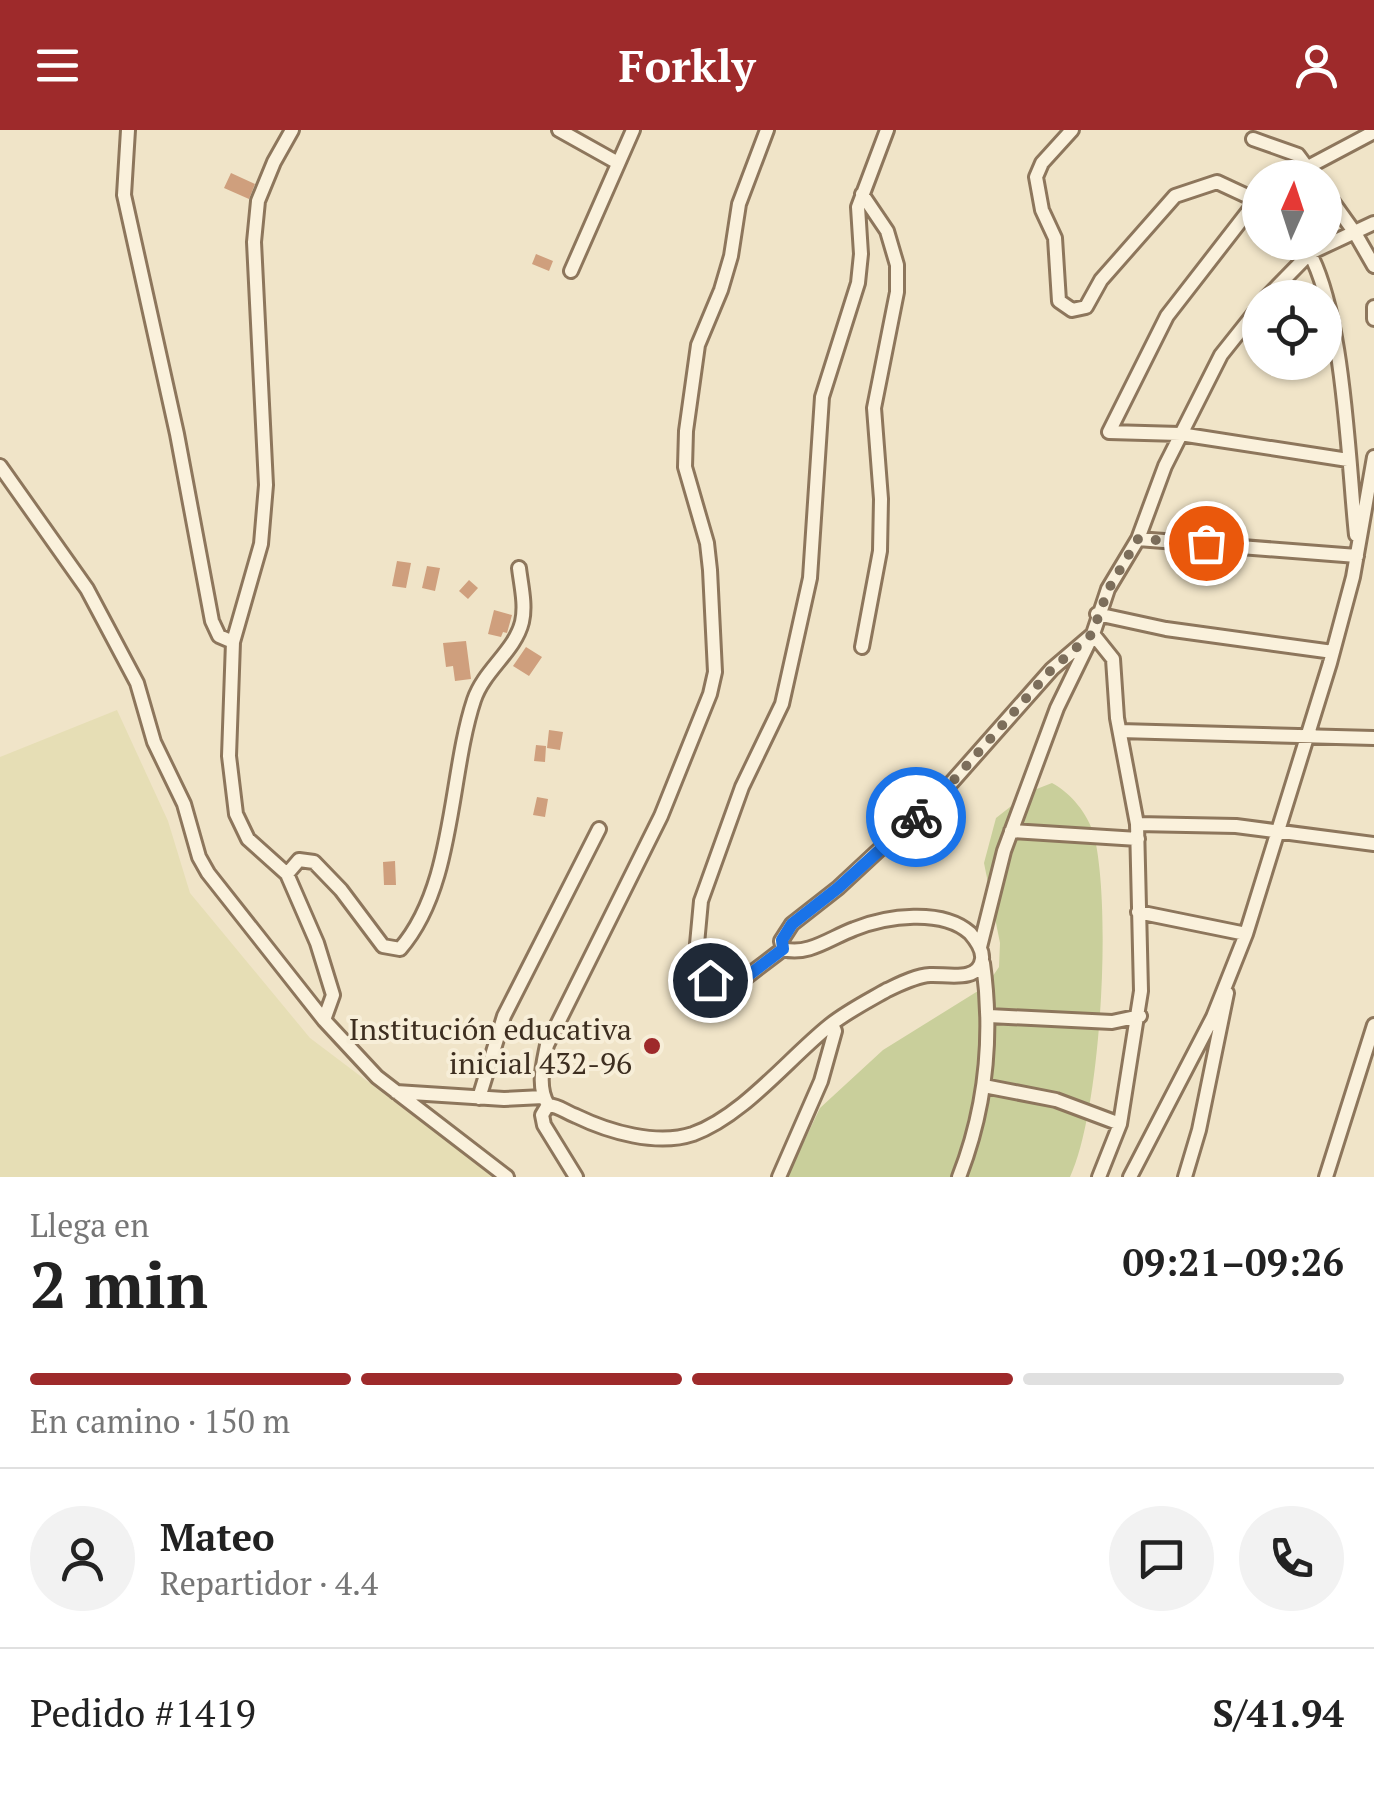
<!DOCTYPE html>
<html lang="es">
<head>
<meta charset="utf-8">
<style>
  :root { --surface:#fff; --page:#f2f2f2; --text:#222; --muted:#767676; --line:#e0e0e0; --accent:#9e2a2b }
  body { margin:0; font-family:"PT Serif",serif; background:var(--page); color:var(--text); height:100vh; display:flex; flex-direction:column; font-size:38px; white-space:nowrap }
  * { box-sizing:border-box; margin:0 }
  p { font-size:32px; color:var(--muted) }
  .icon { flex:none; width:55px; height:55px; fill:none; stroke:currentColor; stroke-width:2; stroke-linecap:round; stroke-linejoin:round }
  .map { position:relative; height:1047px; overflow:hidden }
  .drawer { display:flex; flex-direction:column; background:var(--surface); flex:1 }
  .drawer>* { flex:none }
  .needle { width:65px; rotate:3deg }
  .buttons { position:absolute; left:1242px; top:30px; display:grid; gap:20px }
  .buttons a { display:grid; place-items:center; width:100px; height:100px; border-radius:50%; background:var(--surface); box-shadow:0 2px 8px #0004; font-size:50px }
  .pin { position:absolute; display:grid; place-items:center; width:85px; height:85px; color:#fff; margin:-42px; border:5px solid #fff; border-radius:50%; box-shadow:0 2px 10px #0007 }
  .courier { position:absolute; display:grid; place-items:center; width:100px; height:100px; margin:-50px; border:8px solid #1a73e8; border-radius:50%; background:#fff; color:#222; box-shadow:0 2px 12px #0007 }
  .overview em { font-style:normal; font-weight:700 }
  .overview div { display:flex; flex-direction:column-reverse }
  .overview { display:flex; align-items:center; justify-content:space-between; height:170px; padding:0 30px }
  h1 { font-size:65px; font-weight:700; line-height:75px }
  .bar { display:grid; grid-template-columns:repeat(4,1fr); gap:15px 10px; align-content:center; height:120px; padding:0 30px }
  .bar i { height:12px; border-radius:8px; background:var(--line) }
  .bar .selected { background:var(--accent) }
  .bar p { grid-column:span 4 }
  .line { display:flex; align-items:center; gap:25px; padding:0 30px; border-top:2px solid var(--line) }
  .line div { flex:1 }
  .round { display:grid; place-items:center; flex:none; width:105px; height:105px; border-radius:52px; background:var(--page) }
  header { display:flex; justify-content:space-between; align-items:center; height:130px; padding:0 30px; background:var(--accent); color:#fff; font-size:45px; font-weight:700 }
  .map>svg:first-child { display:block }
</style>
</head>
<body>
<header><svg class="icon" aria-label="menu" viewBox="0 0 24 24"><path d="M4 6h16M4 12h16M4 18h16"/></svg>Forkly<svg class="icon" aria-label="person" viewBox="0 0 24 24"><circle cx="12" cy="8" r="4"/><path d="M4 21q1-7 8-7t8 7"/></svg></header>
<div class="map">
<svg width="1374" height="1047" viewBox="0 0 1374 1047">
  <rect width="100%" height="100%" fill="#f0e4c8"/>
  <path fill="#e6deb5" d="M117,580L168,691L190,763L310,908L494,1047H0V627Z"/>
  <path fill="#c9cf9b" d="M1052,653C1071,663 1088,684 1094,705C1112,778 1101,980 1070,1047H787L820,978L883,920L986,856L999,837L1000,813L984,733L996,688L1029,662Z"/>
  <path fill="#cf9f7d" d="M231,43L255,54L249,69L224,58Z
    M536,124L553,131L549,141L532,134Z
    M397,431L411,433L406,458L392,456Z
    M427,436L440,438L435,461L422,458Z
    M469,450L478,458L468,469L459,461Z
    M494,480L512,485L507,503L503,502L501,507L488,504Z
    M466,511L471,549L455,551L453,536L446,537L443,513Z
    M526,517L542,527L529,546L513,536Z
    M549,600L563,602L560,620L547,618Z
    M536,615L546,616L545,632L534,631Z
    M537,667L548,669L545,687L533,685Z
    M395,731L396,755H384L383,732Z"/>
  <g fill="none" stroke-linecap="round" stroke-linejoin="round">
    <defs>
      <path id="street" d="M128,0L124,65L177,304L212,491L219,506L233,512
        M292,0L274,32L258,71L254,112L266,355L261,414L233,512L229,626L236,684L248,709L287,744L317,813L333,865L324,890
        M559,0L618,33
        M1072,0L1042,33L1036,47L1042,80L1055,108L1059,171L1072,180L1086,177L1101,150L1175,66L1217,52L1260,72
        M1253,9L1298,25L1315,48
        M1308,37L1374,2
        M1325,61L1355,103L1374,136
        M862,64L887,101L897,135V162L874,278L881,369L880,421L862,517
        M1257,70L1167,186L1109,302L1180,304L1348,330
        M1303,112C1344,171 1348,331 1356,405
        M571,141L633,0
        M1266,168L1310,123L1374,93
        M1374,177V189
        M0,336L87,459L137,553L154,612L184,674L199,727L208,743L324,890L377,947L507,1047
        M1138,409L1357,426
        M1097,484L1166,499L1333,522
        M1120,601L1374,608
        M1137,694L1236,696L1374,714
        M1011,701L1138,709
        M287,744L299,730L314,732L341,760L383,816L400,819C455,756 449,645 474,570C484,540 515,521 522,492C526,475 521,455 519,438
        M1138,782L1246,804
        M980,817L1004,721L1057,578L1093,504L1108,459L1138,409L1165,336L1221,225L1260,176
        M783,819L745,848L724,857L710,850L700,833L697,814L701,771L742,657L782,574L810,448L822,267L858,153L861,124L858,77L887,0
        M989,886L1112,892L1140,886
        M984,956L1056,970L1120,994
        M396,962L504,969L543,967
        M479,968L504,886L599,699
        M548,975C537,957 543,935 547,915L661,686L710,564L715,542L710,440L707,413L685,337L686,301L698,215L721,160L731,126L739,74L767,0
        M576,1047L544,995L542,985L548,975C560,976 565,982 576,986C609,1002 657,1016 693,1004C743,986 788,929 829,896C846,882 868,871 887,860C900,854 915,846 930,845C946,844 979,853 982,829C983,820 976,810 970,803C942,778 886,786 854,799C830,808 808,826 783,819L781,811L792,794L838,758L952,652L1052,539L1093,504L1113,529L1117,588L1137,694L1141,861L1120,994L1099,1047
        M779,1047L821,951L835,901L832,894
        M959,1047C986,978 993,906 983,833
        M1130,1047L1213,887L1246,804L1330,533L1353,447L1374,327
        M1185,1047L1199,1000L1227,863
        M1326,1047L1374,895"/>
    </defs>
    <use href="#street" stroke="#8d765c" stroke-width="18"/>
    <use href="#street" stroke="#faf1dc" stroke-width="12"/>
  </g>
  <g fill="none" stroke-linecap="round" stroke-linejoin="round">
    <path stroke="#7c6e5b" stroke-width="10" stroke-dasharray="0 18" d="M916,687L952,652L1052,539L1092,504L1108,460L1138,409L1206,413"/>
    <path stroke="#1a73e8" stroke-width="12" d="M710,850L724,857L745,848L783,819L782,810L792,794L838,758L916,687"/>
  </g>
  <circle fill="#9e2a2b" stroke="#f7eed8" stroke-width="4" cx="652" cy="916" r="10"/>
  <g text-anchor="middle" dominant-baseline="central" stroke-width="8" stroke-linejoin="round" paint-order="stroke">
    <g font-size="30" fill="#3d2e20" stroke="#f7eed8" text-anchor="end">
      <text x="632" y="899">Institución educativa<tspan x="632" dy="34">inicial 432-96</tspan></text>
    </g>
  </g>
</svg>
<div class="buttons">
<a><svg class="needle" viewBox="-14 -14 28 28"><path d="M0-13l5 13h-10z" fill="#e53935"/><path d="M0 13l5-13h-10z" fill="#767676"/></svg></a>
<a><svg class="icon" aria-label="locate" viewBox="0 0 24 24"><circle cx="12" cy="12" r="6"/><path d="M12 2v4M12 18v4M2 12h4M18 12h4"/></svg></a>
</div>
<div class="pin" style="left:1206px;top:413px;background:#ea580c"><svg class="icon" aria-label="bag" viewBox="0 0 24 24"><path d="M5 8h14l-1 12H6zM9 8a3 3 0 0 1 6 0"/></svg></div>
<div class="pin" style="left:710px;top:850px;background:#1f2937"><svg class="icon" aria-label="home" viewBox="0 0 24 24"><path d="M3 11l9-7 9 7M6 9v11h12V9"/></svg></div>
<div class="courier" style="left:916px;top:687px"><svg class="icon" aria-label="bike" viewBox="0 0 24 24"><circle cx="6" cy="16" r="4"/><circle cx="18" cy="16" r="4"/><path d="M6 16l4-8h5l3 8M10 8l3 8H6M13 5h3"/></svg></div>
</div>
<section class="drawer">
<div class="overview"><div><h1>2 min</h1><p>Llega en</p></div><em>09:21–09:26</em></div>
<div class="bar"><i class="selected"></i><i class="selected"></i><i class="selected"></i><i></i><p>En camino · 150 m</p></div>
<div class="line" style="height:180px"><a class="round"><svg class="icon" aria-label="person" viewBox="0 0 24 24"><circle cx="12" cy="8" r="4"/><path d="M4 21q1-7 8-7t8 7"/></svg></a><div><b>Mateo</b><p>Repartidor · 4.4</p></div><a class="round"><svg class="icon" aria-label="chat" viewBox="0 0 24 24"><path d="M4 5h16v11H9l-5 4z"/></svg></a><a class="round"><svg class="icon" aria-label="phone" viewBox="0 0 24 24"><path d="M5 4h4l2 5-3 2q2 4 5 5l2-3 5 2v4C11 20 4 13 5 4z"/></svg></a></div>
<div class="line" style="height:130px"><div>Pedido #1419</div><b>S/41.94</b></div>
</section>
</body>
</html>
